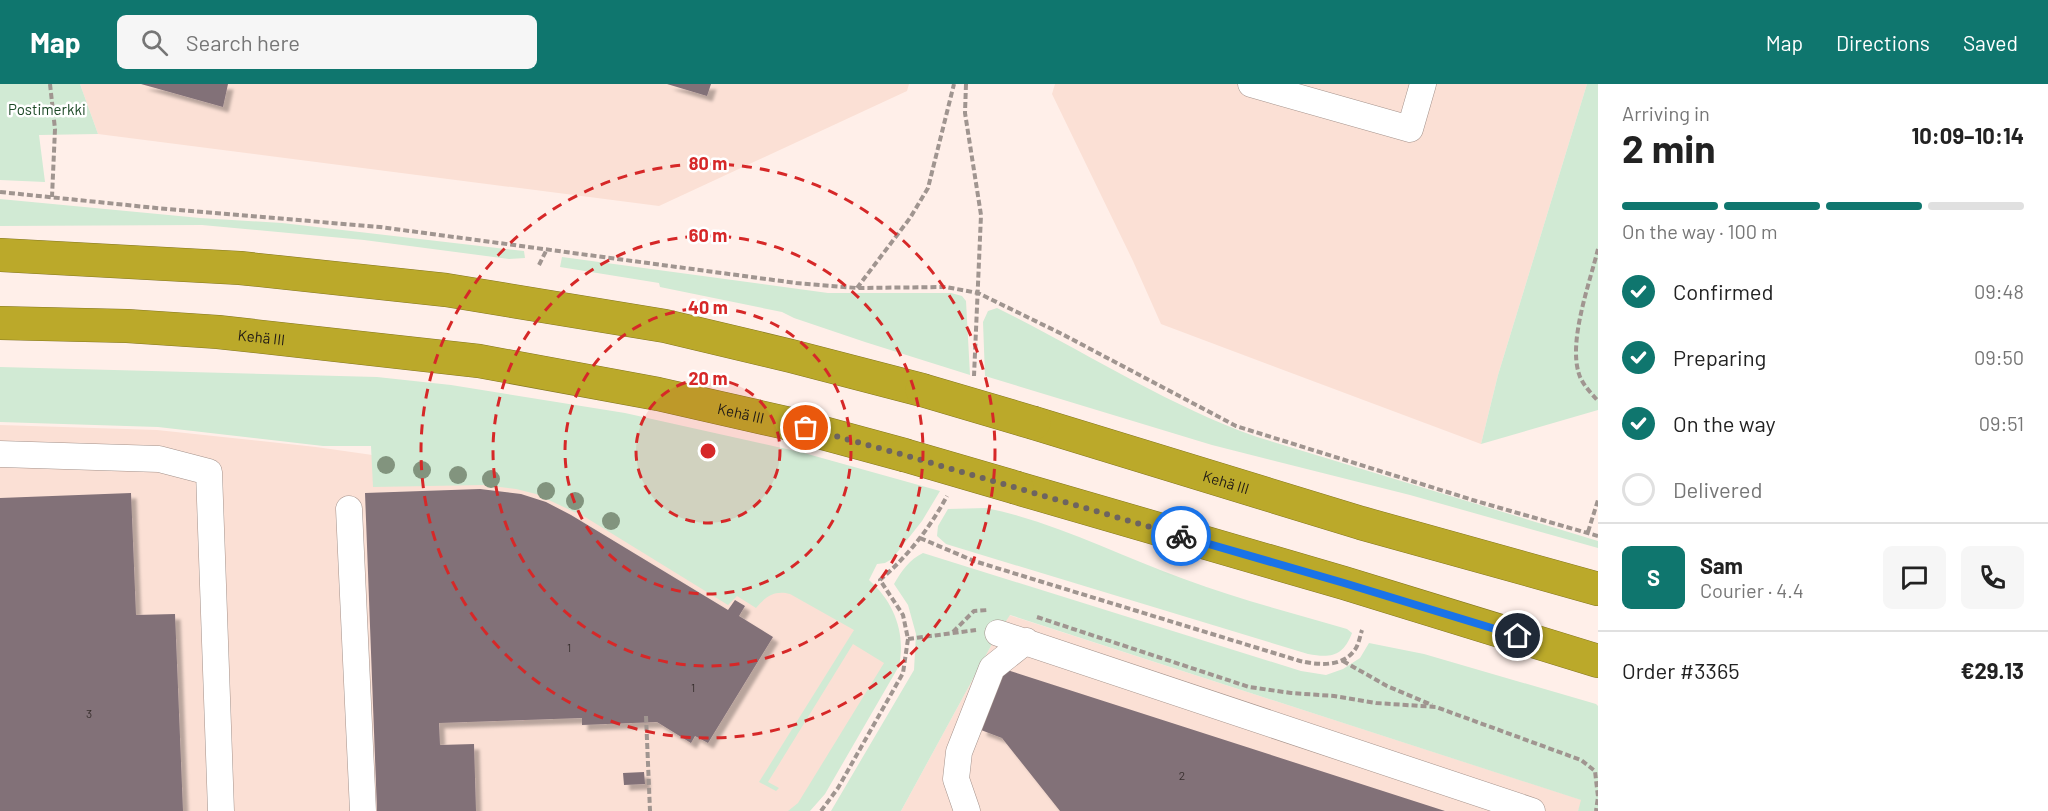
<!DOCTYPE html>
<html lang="en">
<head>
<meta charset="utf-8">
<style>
  :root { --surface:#fff; --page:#f6f6f6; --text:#222; --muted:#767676; --line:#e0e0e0; --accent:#0f766e }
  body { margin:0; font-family:Barlow,sans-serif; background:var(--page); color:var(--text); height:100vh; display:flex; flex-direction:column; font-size:22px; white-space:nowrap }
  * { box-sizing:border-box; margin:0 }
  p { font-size:20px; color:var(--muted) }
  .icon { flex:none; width:33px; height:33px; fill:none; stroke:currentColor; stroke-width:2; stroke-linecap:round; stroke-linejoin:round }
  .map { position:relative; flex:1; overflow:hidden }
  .side { display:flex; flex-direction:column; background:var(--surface); width:450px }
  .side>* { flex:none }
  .pin { position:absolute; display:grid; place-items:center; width:51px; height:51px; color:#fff; margin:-26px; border:3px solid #fff; border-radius:50%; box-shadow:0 2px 6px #0007 }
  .courier { position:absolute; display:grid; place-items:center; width:60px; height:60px; margin:-30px; border:4px solid #1a73e8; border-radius:50%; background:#fff; color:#222; box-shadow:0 2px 8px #0007 }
  .summary em { font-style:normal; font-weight:700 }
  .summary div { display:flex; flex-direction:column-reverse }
  .summary { display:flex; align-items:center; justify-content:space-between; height:102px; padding:0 24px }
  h1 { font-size:39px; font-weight:700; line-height:45px }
  .bar { display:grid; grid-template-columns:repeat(4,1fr); gap:9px 6px; align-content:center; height:72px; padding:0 24px }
  .bar i { height:8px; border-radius:4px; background:var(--line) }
  .bar .active { background:var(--accent) }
  .bar p { grid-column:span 4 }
  .line { display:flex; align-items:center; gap:15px; padding:0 24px; border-top:2px solid var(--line) }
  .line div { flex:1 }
  .round { display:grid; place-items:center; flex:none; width:63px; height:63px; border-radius:9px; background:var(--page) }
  ol { padding:0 24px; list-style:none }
  li { display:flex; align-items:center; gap:18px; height:66px }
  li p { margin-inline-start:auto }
  li .icon { padding:6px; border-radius:50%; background:var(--accent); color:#fff; stroke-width:4 }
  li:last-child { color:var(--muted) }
  li i { width:33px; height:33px; border:3px solid var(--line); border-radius:50% }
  header { display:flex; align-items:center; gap:36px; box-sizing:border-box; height:84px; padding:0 30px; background:var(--accent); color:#fff }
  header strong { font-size:28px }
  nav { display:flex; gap:33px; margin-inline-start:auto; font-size:21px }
  .search { width:420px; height:54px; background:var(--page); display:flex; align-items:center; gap:15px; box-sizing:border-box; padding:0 21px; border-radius:9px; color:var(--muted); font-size:22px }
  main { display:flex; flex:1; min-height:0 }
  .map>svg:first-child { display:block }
</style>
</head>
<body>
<header>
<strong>Map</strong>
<div class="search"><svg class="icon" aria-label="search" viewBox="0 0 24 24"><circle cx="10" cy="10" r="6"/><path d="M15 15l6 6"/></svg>Search here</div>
<nav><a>Map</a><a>Directions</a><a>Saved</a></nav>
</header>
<main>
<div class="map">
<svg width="1598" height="727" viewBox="0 0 1598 727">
  <defs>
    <filter id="shadow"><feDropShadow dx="5.5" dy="5.5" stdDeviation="1.5" flood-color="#0004"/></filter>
  </defs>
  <rect width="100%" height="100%" fill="#ffefe9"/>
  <path fill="#fbe0d5" d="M80,0H909L907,7L659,122L98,50Z
    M1055,0H1587L1498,291L1481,360L1161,240L1133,177L1052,10Z
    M0,341L157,346L316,363L542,395L851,495L894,579L796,727H0Z
    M1009,531L1582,716L1578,727H901L998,549Z"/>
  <path fill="#d1ead4" d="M0,0H80L98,50L39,51L45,98L0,96Z
    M1587,0H1598V326L1481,360L1498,291Z
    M0,115L200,134L282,139L524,167L525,174L509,175L364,156L202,141L0,142Z
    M562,173L828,209H951L962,212L966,217L970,291L865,258L794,234L782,228L660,203L659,199L560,183Z
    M997,224C1084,267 1166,321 1257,353L1598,457V464L1410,411L1212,361L985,292L983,238L988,227Z
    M0,283L377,293L451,301L625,329L804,369L940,407L922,437L892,475L885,479L877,480L869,496C894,518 906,549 899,582L825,710L810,727H788L798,719L884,579L853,560L768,698L779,704L776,707L759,698L854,546L790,510C775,506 766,512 756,524L737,512L728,521L585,433L536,410L516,405L484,401L373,403L371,362H323L158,343L0,338Z
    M986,424C1053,437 1120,472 1184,495C1237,515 1293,529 1347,545L1352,549C1343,573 1330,574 1308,570L946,460L937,452L938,442L948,425Z
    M923,469L1301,587L1326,591L1343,585L1360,574L1369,559L1424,570L1596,620L1598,622V727H1578L1581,716L1010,531L998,549L901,727H831L914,586L916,550L908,521L894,500C902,486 909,476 923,469Z"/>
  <path fill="#827178" filter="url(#shadow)" d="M141,0H228L223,23Z
    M667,0H711L707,12Z
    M480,405L521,410L546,418L571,431L728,526L735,516L745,522L739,532L773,553L708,659L695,652L691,659L657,638L582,641V634L439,639L440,661L474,660L476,727H377L365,409Z
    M131,409L136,531L175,530L183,727H0V414Z
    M1001,584L1445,727H1060L1002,654L981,646Z
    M644,688L645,700L624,701L623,689Z"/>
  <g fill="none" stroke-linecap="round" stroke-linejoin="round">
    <defs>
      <path id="minor" d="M1251,0L1410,45L1423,0
        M0,370L159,375L209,388L221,727
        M349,425L363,727
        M998,549L1532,727
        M967,727L956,695L959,668L992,584L1026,557"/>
      <g id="highway">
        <path d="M0,171L240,184L446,206L665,242L791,272L922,306"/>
        <path id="s1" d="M0,239L127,242L218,248L479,277L658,310L786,339L904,371"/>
        <path id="s2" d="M1034,339L1361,439L1598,505"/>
        <path d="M1017,404L1344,499L1598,577"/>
      </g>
    </defs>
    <use href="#minor" stroke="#a4928b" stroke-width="27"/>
    <use href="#highway" stroke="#847723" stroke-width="34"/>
    <path stroke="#a09590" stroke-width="4" stroke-dasharray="6 3" stroke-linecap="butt" d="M50,0L55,45L52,113
      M966,0L965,29L981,131L974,292
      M0,108L156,124L380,143L796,199L857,204L946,203L978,209L1062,250L1236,342L1476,417L1598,452
      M1598,165C1590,198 1568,257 1579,290C1582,300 1591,309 1598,317
      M539,181L547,165
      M857,204L910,134L928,104L954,0
      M1588,448L1598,416
      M920,454L974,477L1300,577C1318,581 1344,584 1356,564C1359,559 1360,552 1362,546
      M1037,533L1249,603L1291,609L1334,612L1376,619L1436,623L1581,676L1595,687L1598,713L1596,727
      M953,548L974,527L988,526
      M908,555L976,546
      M1343,577L1387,602L1432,621
      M646,632L650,727
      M821,727L838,704L903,589L908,555L903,531L880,496C907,473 930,444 947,412"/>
    <use href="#minor" stroke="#fff" stroke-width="26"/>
    <use href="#highway" stroke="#bba92a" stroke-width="33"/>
    <defs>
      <path id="highway-bridge" d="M922,306L1034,339
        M904,371L1017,404"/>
    </defs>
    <use href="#highway-bridge" stroke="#847723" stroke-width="34" stroke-linecap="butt"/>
    <use href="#highway-bridge" stroke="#bba92a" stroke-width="33"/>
  </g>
  <g fill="#82947e">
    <circle cx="386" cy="381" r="9"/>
    <circle cx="422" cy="386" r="9"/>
    <circle cx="458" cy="391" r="9"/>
    <circle cx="491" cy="395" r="9"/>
    <circle cx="546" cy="407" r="9"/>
    <circle cx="575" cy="417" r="9"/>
    <circle cx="611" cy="437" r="9"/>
  </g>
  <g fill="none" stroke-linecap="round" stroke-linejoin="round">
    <path stroke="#6d6460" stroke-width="6" stroke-dasharray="0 10.8" d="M806,344L904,371L1181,452"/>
    <path stroke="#1a73e8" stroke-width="8" d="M1181,452L1344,499L1518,552"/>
  </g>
  <circle cx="708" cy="367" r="72" fill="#d62828" fill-opacity=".12"/>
  <g fill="none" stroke="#d62828" stroke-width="3" stroke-dasharray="10 8">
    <circle cx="708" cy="367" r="72"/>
    <circle cx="708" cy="367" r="143"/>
    <circle cx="708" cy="367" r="215"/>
    <circle cx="708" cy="367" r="287"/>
  </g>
  <g text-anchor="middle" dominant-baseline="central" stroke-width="5" stroke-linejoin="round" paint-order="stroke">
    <g font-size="12" fill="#382f2e">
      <text x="569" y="563">1</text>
      <text x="693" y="603">1</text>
      <text x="89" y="629">3</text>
      <text x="1182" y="691">2</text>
    </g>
    <g font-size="15" fill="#1c4926" stroke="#fff">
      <text x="47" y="25">Postimerkki</text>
    </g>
    <g font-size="15" fill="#1f1916" stroke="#fff">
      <text stroke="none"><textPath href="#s1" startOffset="262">Kehä III</textPath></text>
      <text stroke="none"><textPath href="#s1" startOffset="748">Kehä III</textPath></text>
      <text stroke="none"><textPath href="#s2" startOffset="201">Kehä III</textPath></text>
    </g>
  </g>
  <circle cx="708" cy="367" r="9" fill="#d62828" stroke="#fff" stroke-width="3"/>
  <g font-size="18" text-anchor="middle" font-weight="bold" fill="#d62828" stroke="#fff" stroke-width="5" stroke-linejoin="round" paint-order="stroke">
    <text x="708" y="86">80 m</text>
    <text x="708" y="158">60 m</text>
    <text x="708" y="230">40 m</text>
    <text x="708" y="301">20 m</text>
  </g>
</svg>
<div class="pin" style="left:806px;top:344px;background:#ea580c"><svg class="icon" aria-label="bag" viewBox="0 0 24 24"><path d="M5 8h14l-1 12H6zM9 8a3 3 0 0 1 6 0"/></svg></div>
<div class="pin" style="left:1518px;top:552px;background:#1f2937"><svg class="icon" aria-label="home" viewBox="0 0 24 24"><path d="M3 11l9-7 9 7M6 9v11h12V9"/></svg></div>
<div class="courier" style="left:1181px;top:452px"><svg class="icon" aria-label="bike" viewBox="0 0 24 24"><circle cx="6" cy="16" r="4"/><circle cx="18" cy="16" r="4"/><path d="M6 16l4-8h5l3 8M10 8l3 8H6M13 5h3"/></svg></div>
</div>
<section class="side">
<div class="summary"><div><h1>2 min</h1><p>Arriving in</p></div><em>10:09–10:14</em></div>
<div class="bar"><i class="active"></i><i class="active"></i><i class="active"></i><i></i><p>On the way · 100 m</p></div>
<ol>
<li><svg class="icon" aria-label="check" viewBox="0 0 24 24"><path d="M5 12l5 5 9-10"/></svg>Confirmed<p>09:48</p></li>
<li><svg class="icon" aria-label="check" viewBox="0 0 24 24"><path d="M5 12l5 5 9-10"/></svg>Preparing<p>09:50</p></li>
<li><svg class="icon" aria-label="check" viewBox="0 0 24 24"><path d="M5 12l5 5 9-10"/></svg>On the way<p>09:51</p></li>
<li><i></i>Delivered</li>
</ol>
<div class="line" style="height:108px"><b class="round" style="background:var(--accent);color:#fff">S</b><div><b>Sam</b><p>Courier · 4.4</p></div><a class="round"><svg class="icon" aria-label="chat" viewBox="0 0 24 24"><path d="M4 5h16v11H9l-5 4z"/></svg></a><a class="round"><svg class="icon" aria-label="phone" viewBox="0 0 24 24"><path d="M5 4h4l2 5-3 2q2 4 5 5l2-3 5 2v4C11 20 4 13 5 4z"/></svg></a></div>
<div class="line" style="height:78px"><div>Order #3365</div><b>€29.13</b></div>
</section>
</main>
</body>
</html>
